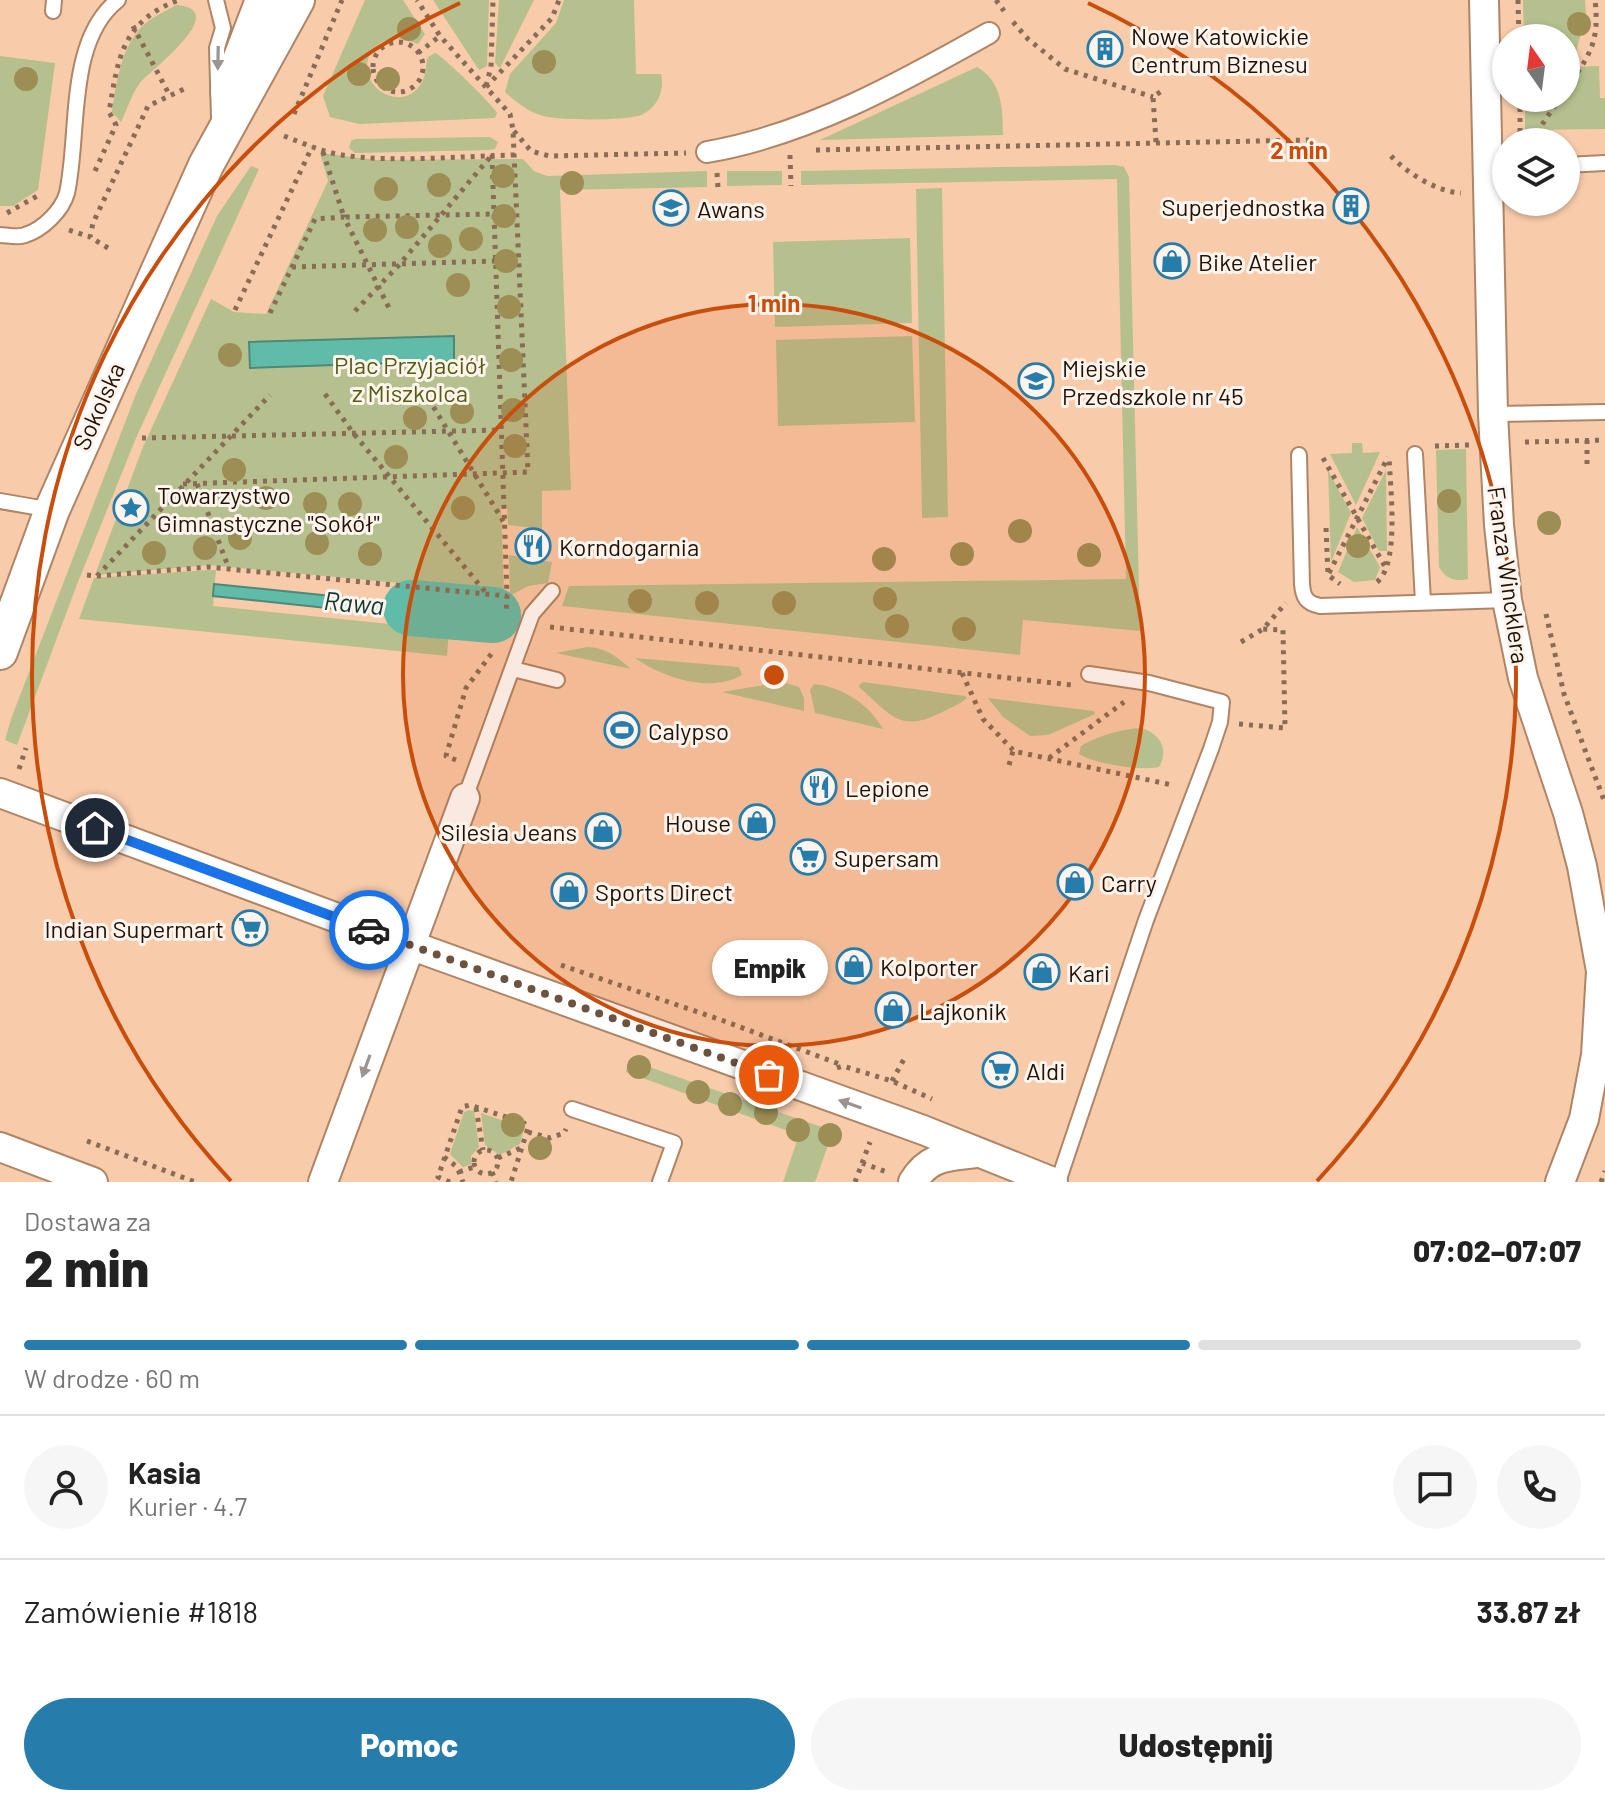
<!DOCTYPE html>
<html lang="pl">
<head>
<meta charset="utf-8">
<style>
  :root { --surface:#fff; --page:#f6f6f6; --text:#222; --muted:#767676; --line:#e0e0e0; --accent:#267cab }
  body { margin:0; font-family:Barlow,sans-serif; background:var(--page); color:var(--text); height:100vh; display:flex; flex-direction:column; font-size:30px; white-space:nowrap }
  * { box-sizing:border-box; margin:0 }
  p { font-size:26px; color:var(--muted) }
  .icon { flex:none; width:44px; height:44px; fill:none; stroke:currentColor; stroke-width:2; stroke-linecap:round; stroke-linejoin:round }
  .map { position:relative; height:1182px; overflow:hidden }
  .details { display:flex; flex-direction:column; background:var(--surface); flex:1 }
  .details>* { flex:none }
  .needle { width:52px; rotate:346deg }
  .fabs { position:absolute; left:1492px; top:24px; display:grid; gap:16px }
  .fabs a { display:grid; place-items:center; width:88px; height:88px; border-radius:50%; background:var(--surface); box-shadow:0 2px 6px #0004; font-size:40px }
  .pin { position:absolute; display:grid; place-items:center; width:68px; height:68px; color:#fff; margin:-34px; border:4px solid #fff; border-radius:50%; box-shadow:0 2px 8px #0007 }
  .courier { position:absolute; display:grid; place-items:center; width:80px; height:80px; margin:-40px; border:6px solid #1a73e8; border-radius:50%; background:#fff; color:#222; box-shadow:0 2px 10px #0007 }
  .bubble { position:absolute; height:56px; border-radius:28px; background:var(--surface); box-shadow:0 2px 6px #0004; font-size:26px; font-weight:800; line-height:56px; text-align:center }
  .overview em { font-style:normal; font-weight:800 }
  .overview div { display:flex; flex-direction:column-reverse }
  .overview { display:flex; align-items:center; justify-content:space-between; height:136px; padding:0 24px }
  h1 { font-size:52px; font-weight:800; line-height:60px }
  .bar { display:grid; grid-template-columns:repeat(4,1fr); gap:12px 8px; align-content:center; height:96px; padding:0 24px }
  .bar i { height:10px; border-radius:6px; background:var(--line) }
  .bar .active { background:var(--accent) }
  .bar p { grid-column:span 4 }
  .line { display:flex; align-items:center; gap:20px; padding:0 24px; border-top:2px solid var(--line) }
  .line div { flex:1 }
  .round { display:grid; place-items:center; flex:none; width:84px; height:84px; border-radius:42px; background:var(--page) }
  .cta { display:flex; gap:16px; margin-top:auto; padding:16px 24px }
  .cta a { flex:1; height:92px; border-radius:48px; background:var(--accent); color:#fff; font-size:32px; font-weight:800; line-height:92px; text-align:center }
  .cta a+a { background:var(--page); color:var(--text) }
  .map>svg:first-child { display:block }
</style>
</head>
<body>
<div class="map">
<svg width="1605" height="1182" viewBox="0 0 1605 1182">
  <rect width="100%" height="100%" fill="#f8cbaa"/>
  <path fill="#b5c08e" d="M365,0H403L425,34L418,44C399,37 388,35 373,49C349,83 403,118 422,82C427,73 425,65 428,57L435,53C442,55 495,107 497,113L495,118L359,124L330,117L323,96Z
    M433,0H489L487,66L479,70Z
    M499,0H534L500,68L495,63Z
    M564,0H634L636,74H661C665,91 657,108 641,115C625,121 565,120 548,117C531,114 517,103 505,92L510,74L556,23Z
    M1523,0H1585L1586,15L1572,67L1599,66L1600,98H1605V129L1525,130V98H1566V38H1524Z
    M176,5C233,9 151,70 140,83C132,93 127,110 121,122L112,112C116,84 120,54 138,31C146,20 164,12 176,5Z
    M0,56L55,63L38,190L13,206H0Z
    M977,67C1002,81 1003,109 1003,135L820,140Z
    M490,137L498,142L495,149L489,150L355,153L349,148L351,141L355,139Z
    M320,153L376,160L523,159L534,171L547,176L707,171V187L560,190L571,490L542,491V529L508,525L507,507H501L504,593L209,565L95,575L143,447L211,299L234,312L266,314L328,181Z
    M1115,165L1124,167L1129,177L1140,631L1023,620L1020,655L562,606L569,586L1126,579L1117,179L801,185V171Z
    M251,166L259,169L136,438L76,587L17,745L5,740L11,719L136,394L217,216Z
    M727,171H782V185L727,186Z
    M942,188L948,517L922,518L916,189Z
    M910,238L912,323L775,327L773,242Z
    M912,336L915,422L778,426L776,340Z
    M1352,443H1362L1363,453L1380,452L1356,505L1330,454L1352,453Z
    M1466,449L1468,579C1455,582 1446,579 1439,567L1436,450Z
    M1328,470L1351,513L1331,562Z
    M1386,470L1387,551H1379L1362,518Z
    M1357,527L1380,567L1375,580L1354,582L1338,572Z
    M509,555L552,562L548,583L528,586L510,596Z
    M208,570H216L213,606L449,630L447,656L79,619L94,578Z
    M587,647C605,647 617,657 631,669L556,653Z
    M635,658L739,667L742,675C710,694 662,677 635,658Z
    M782,682L799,687L804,698V711L722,692Z
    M863,682L965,696L967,698C959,705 948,709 938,714C899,733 889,713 860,688L859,685Z
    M814,684C842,687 869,704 883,729L815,713L810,690Z
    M988,698L1094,711L1095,714L1048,735L1030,736L1003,717Z
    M1142,728C1161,735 1169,749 1159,767C1141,771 1095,764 1079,754L1081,746C1099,735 1122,729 1142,728Z
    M629,1060L833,1131L815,1182H783L799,1135L626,1072Z
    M469,1110L474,1111L479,1147L471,1156V1164L463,1167L450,1154L464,1112Z
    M481,1113L524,1128L520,1144L500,1155L485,1145Z"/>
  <path fill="#60bca9" stroke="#4d8978" stroke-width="2" d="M454,336V361L250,368L249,342Z
    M214,584L487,612L486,625L213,596Z"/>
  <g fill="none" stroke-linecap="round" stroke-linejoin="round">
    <path stroke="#60bca9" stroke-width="56" d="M411,608L493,615"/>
    <defs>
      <path id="service" d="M216,0L223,28L217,48L219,118
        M53,11L54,0
        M1566,165L1605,163
        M0,235C7,235 18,238 25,235C42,230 62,211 67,193C80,134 66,41 118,0
        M1493,414L1605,412
        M1415,454L1423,602
        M1299,455L1302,584C1303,597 1306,603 1320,606L1507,600
        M0,501L52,510
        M513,669L557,680
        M465,798L532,614L552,591
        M572,1109L674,1143L660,1182
        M1058,1182L1146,920L1211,749L1220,722L1222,702L1149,683L1089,674"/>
      <path id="pedestrian" d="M707,152C807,135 902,82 989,33"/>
      <path id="minor" d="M1484,0L1493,414L1499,525L1507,600L1523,678L1568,813L1582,866L1601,971L1596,1055L1584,1119L1560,1182
        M0,793L410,945L923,1130L1053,1182
        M0,1147L93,1182
        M323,1182L465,798
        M913,1182C929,1155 948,1157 977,1153"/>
      <path id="tertiary" d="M228,92L263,0
        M0,652L52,510L158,272L206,165L297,0"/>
    </defs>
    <use href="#service" stroke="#ae8566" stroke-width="18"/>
    <use href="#pedestrian" stroke="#ae8566" stroke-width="24"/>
    <use href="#minor" stroke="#ae8566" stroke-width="32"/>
    <use href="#tertiary" stroke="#ae8566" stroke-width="38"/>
    <path stroke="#896c55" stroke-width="5" stroke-dasharray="4 6" stroke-linecap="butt" d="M996,0L1004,11
      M1518,0L1519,38
      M1013,22L1028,39L1065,69L1153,97
      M133,26L170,96
      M373 67a25 25 0 1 1 50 0a25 25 0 1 1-50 0Z
      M418,53L440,36
      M486,86L491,67L493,0
      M486,87L552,18L559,0
      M1566,89C1589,56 1600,43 1595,0
      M1520,98V141
      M294,114L342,0
      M514,131L531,151L549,156L686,153
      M284,136C303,143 322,152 342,155C395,163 461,156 515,155
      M1531,141L1560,98
      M1156,142L1153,97L1163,90
      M816,150L1309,140
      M323,152L344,217L493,214
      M492,155L507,596L506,614
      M790,155L791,186
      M1391,156C1407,173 1437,192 1461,193
      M95,171L116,125L109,112C118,58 122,21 179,0
      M717,173L718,188
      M7,213L39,195
      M69,230L90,237
      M108,248L90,237L93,223L148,106L184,89
      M292,267L495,261
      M235,310L312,147
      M355,311L399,265L491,156
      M270,313L315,219L344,217L390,310
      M423,390L505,524
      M325,394L354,434L487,594
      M142,438L501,430
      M1587,440V468
      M1525,442L1605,440
      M1435,446L1469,445
      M1323,458L1387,570
      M183,484L528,472L513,130L510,114L440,36L417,0
      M197,484L229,569
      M1326,528L1328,575L1340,584
      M1329,573L1388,457
      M87,575L97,576L270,395
      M97,576L208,567L507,596
      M1377,582C1400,564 1390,486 1389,456
      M1546,614L1564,694L1605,803
      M550,627L1072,685
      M1241,642L1263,629L1286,603
      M962,673L983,719L1013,750
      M1239,724L1285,728L1283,630L1263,629
      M1049,758L1124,702
      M456,760L446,756L466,688L492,653
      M1009,765L1013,751L1172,785
      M19,769L26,748
      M561,965L724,1021L842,1065
      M837,1068L843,1066L892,1081L932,1099
      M892,1081L904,1059
      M476,1108L483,1150
      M528,1132L550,1138L564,1133L566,1129
      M87,1141L195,1182
      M474 1162a12 12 0 1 1 24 0a12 12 0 1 1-24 0Z
      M444,1157L457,1167L463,1182
      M498,1158L523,1147
      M862,1163L887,1172
      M459,1172L474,1167
      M492,1172L496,1182
      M450,1182L438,1177L462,1107L470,1105L524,1123L528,1128L511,1182
      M855,1182L870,1142
      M1601,1182L1605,1171"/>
    <use href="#service" stroke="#fff" stroke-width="14"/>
    <use href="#pedestrian" stroke="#fff" stroke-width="20"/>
    <use href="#minor" stroke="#fff" stroke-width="28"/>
    <use href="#tertiary" stroke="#fff" stroke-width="34"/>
  </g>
  <g fill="#9d8e55">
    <circle cx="1579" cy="24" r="12"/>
    <circle cx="409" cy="29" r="12"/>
    <circle cx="544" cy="62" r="12"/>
    <circle cx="359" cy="74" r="12"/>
    <circle cx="26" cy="79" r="12"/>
    <circle cx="388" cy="79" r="12"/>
    <circle cx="503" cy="176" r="12"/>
    <circle cx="572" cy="183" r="12"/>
    <circle cx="439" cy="185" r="12"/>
    <circle cx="386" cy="189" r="12"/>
    <circle cx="504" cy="216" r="12"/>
    <circle cx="407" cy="227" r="12"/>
    <circle cx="375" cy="230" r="12"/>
    <circle cx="471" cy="239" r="12"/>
    <circle cx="440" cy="246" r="12"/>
    <circle cx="506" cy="261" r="12"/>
    <circle cx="458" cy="285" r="12"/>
    <circle cx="509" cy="307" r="12"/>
    <circle cx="230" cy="355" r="12"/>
    <circle cx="511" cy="360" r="12"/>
    <circle cx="513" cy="410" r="12"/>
    <circle cx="462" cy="412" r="12"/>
    <circle cx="415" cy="418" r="12"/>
    <circle cx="515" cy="446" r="12"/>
    <circle cx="396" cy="457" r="12"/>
    <circle cx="234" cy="470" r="12"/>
    <circle cx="266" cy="498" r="12"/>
    <circle cx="1449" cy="501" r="12"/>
    <circle cx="315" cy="504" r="12"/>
    <circle cx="350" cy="504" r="12"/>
    <circle cx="463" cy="508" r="12"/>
    <circle cx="1549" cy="523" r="12"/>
    <circle cx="1020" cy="531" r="12"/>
    <circle cx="240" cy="538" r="12"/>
    <circle cx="317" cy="543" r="12"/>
    <circle cx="1358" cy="546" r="12"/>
    <circle cx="205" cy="548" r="12"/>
    <circle cx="154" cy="553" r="12"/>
    <circle cx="370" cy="554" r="12"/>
    <circle cx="962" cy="554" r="12"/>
    <circle cx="1089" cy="555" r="12"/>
    <circle cx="884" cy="559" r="12"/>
    <circle cx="885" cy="599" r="12"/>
    <circle cx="640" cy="601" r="12"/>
    <circle cx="707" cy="603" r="12"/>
    <circle cx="784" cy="603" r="12"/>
    <circle cx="897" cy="626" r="12"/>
    <circle cx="964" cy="629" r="12"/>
    <circle cx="639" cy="1067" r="12"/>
    <circle cx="698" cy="1092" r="12"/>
    <circle cx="730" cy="1104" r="12"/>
    <circle cx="766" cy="1113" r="12"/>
    <circle cx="513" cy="1125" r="12"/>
    <circle cx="798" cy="1130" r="12"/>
    <circle cx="830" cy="1135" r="12"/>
    <circle cx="540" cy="1148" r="12"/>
  </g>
  <defs><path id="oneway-solid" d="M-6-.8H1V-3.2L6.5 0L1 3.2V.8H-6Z" transform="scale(2)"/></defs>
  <g fill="#9b948f">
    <use href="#oneway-solid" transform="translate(218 58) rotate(91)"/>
    <use href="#oneway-solid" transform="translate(366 1066) rotate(110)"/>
    <use href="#oneway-solid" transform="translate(850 1104) rotate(-161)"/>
  </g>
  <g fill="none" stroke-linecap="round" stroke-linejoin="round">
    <path stroke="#6c533f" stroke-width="8" stroke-dasharray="0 14.4" d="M369,930L769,1075"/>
    <path stroke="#1a73e8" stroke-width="10" d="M95,828L369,930"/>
  </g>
  <circle cx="774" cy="675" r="371" fill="#ca4e0b" fill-opacity=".12"/>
  <g fill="none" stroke="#ca4e0b" stroke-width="4">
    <circle cx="774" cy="675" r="371"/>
    <path d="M231 1181A742 742 0 0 1 460 3M1088 3A742 742 0 0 1 1317 1181"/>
  </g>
  <defs>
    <symbol id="building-ring" viewBox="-11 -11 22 22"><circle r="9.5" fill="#fef4ee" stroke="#267cab" stroke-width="1.5"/><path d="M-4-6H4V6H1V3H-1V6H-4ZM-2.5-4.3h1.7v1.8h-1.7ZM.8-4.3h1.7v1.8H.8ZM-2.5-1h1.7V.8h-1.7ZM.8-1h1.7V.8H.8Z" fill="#267cab"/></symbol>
    <symbol id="university-ring" viewBox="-11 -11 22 22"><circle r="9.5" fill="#fef4ee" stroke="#267cab" stroke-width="1.5"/><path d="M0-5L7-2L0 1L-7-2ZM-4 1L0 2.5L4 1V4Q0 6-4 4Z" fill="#267cab"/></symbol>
    <symbol id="shop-ring" viewBox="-11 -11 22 22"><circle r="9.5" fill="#fef4ee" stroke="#267cab" stroke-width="1.5"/><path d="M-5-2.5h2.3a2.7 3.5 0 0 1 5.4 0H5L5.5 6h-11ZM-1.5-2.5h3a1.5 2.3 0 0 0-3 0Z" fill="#267cab"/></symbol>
    <symbol id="school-ring" viewBox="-11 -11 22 22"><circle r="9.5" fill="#fef4ee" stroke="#267cab" stroke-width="1.5"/><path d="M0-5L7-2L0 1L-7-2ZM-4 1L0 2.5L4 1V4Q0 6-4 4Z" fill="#267cab"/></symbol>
    <symbol id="sight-ring" viewBox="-11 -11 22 22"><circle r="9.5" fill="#fef4ee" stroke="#267cab" stroke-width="1.5"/><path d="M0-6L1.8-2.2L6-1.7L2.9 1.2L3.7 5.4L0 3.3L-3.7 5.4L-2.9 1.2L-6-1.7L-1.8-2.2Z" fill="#267cab"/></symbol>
    <symbol id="restaurant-ring" viewBox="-11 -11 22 22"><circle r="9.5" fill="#fef4ee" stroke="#267cab" stroke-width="1.5"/><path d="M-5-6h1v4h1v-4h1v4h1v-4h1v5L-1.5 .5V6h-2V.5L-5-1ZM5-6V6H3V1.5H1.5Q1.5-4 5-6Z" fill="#267cab"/></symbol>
    <symbol id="stadium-ring" viewBox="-11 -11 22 22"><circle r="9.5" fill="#fef4ee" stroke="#267cab" stroke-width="1.5"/><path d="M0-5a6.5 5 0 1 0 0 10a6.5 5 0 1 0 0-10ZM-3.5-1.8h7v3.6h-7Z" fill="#267cab"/></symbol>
    <symbol id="supermarket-ring" viewBox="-11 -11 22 22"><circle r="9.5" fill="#fef4ee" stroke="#267cab" stroke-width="1.5"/><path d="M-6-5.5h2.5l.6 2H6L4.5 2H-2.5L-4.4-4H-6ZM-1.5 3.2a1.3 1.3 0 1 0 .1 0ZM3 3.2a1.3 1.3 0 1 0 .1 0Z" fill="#267cab"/></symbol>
  </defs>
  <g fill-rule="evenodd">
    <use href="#building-ring" x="1085" y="29" width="40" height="40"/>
    <use href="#building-ring" x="1331" y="186" width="40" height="40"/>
    <use href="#university-ring" x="651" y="188" width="40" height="40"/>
    <use href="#shop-ring" x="1152" y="241" width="40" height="40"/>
    <use href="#school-ring" x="1016" y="361" width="40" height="40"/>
    <use href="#sight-ring" x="111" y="488" width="40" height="40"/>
    <use href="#restaurant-ring" x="513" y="526" width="40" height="40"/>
    <use href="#stadium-ring" x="602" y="710" width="40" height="40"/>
    <use href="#restaurant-ring" x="799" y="767" width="40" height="40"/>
    <use href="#shop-ring" x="737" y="802" width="40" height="40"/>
    <use href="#shop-ring" x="583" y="811" width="40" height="40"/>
    <use href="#supermarket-ring" x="788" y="837" width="40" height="40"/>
    <use href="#shop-ring" x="1055" y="862" width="40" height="40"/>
    <use href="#shop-ring" x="549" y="871" width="40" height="40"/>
    <use href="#supermarket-ring" x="230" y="908" width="40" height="40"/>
    <use href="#shop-ring" x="834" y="946" width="40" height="40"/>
    <use href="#shop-ring" x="1022" y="952" width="40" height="40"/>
    <use href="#shop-ring" x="873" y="990" width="40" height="40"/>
    <use href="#supermarket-ring" x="980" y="1050" width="40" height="40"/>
  </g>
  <g text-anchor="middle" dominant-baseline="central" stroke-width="6" stroke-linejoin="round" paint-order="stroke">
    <g font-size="24" fill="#211206" stroke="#fef4ee" text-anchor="start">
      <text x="1131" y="35">Nowe Katowickie<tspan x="1131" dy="28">Centrum Biznesu</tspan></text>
      <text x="1325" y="206" text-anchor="end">Superjednostka</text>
      <text x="697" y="208">Awans</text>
      <text x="1198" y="261">Bike Atelier</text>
      <text x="1062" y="367">Miejskie<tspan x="1062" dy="28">Przedszkole nr 45</tspan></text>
      <text x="157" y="494">Towarzystwo<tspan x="157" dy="28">Gimnastyczne "Sokół"</tspan></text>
      <text x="559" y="546">Korndogarnia</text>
      <text x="648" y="730">Calypso</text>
      <text x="845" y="787">Lepione</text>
      <text x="731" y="822" text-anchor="end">House</text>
      <text x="577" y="831" text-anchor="end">Silesia Jeans</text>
      <text x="834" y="857">Supersam</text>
      <text x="1101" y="882">Carry</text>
      <text x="595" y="891">Sports Direct</text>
      <text x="224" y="928" text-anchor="end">Indian Supermart</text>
      <text x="880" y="966">Kolporter</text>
      <text x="1068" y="972">Kari</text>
      <text x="919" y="1010">Lajkonik</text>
      <text x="1026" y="1070">Aldi</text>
    </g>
    <g font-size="24" fill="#525d0f" stroke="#fef4ee">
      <text x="410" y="364">Plac Przyjaciół<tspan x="410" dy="28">z Miszkolca</tspan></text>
    </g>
    <g font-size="24" fill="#211206" stroke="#fef4ee">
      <text transform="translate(98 406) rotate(-66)">Sokolska</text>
      <text transform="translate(1509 575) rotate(82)">Franza Wincklera</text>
    </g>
    <g font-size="26" font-style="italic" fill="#0c3830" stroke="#fef4ee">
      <text transform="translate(354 602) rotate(5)">Rawa</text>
    </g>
  </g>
  <circle cx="774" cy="675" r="12" fill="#ca4e0b" stroke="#fef4ee" stroke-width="4"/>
  <g font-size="24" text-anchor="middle" font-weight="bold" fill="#ca4e0b" stroke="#fef4ee" stroke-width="6" stroke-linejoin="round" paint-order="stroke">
    <text x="1299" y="159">2 min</text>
    <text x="774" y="312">1 min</text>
  </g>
</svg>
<div class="fabs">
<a><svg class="needle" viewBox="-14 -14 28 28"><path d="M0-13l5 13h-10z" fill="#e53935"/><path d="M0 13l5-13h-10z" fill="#767676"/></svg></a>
<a><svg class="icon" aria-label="layers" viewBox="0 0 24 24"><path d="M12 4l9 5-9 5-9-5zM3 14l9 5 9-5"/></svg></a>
</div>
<div class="pin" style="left:769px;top:1075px;background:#ea580c"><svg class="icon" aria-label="bag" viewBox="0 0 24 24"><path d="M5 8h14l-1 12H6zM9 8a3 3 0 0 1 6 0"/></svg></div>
<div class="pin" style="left:95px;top:828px;background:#1f2937"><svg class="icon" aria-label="home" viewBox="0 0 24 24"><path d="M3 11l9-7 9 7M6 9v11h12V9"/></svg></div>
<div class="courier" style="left:369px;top:930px"><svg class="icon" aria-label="car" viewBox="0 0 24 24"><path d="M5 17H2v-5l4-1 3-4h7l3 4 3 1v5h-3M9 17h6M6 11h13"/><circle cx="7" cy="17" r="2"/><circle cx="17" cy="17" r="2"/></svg></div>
<div class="bubble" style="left:712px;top:940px;width:116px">Empik</div>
</div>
<section class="details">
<div class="overview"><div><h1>2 min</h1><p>Dostawa za</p></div><em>07:02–07:07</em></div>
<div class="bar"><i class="active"></i><i class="active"></i><i class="active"></i><i></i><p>W drodze · 60 m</p></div>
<div class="line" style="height:144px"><a class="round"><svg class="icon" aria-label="person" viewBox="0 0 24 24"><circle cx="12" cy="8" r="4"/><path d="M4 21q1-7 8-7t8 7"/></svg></a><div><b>Kasia</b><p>Kurier · 4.7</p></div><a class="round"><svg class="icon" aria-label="chat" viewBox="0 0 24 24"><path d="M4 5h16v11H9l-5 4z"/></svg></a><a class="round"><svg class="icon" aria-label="phone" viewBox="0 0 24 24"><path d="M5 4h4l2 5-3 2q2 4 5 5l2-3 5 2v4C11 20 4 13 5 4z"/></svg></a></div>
<div class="line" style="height:104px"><div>Zamówienie #1818</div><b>33.87 zł</b></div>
<div class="cta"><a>Pomoc</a><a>Udostępnij</a></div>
</section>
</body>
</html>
